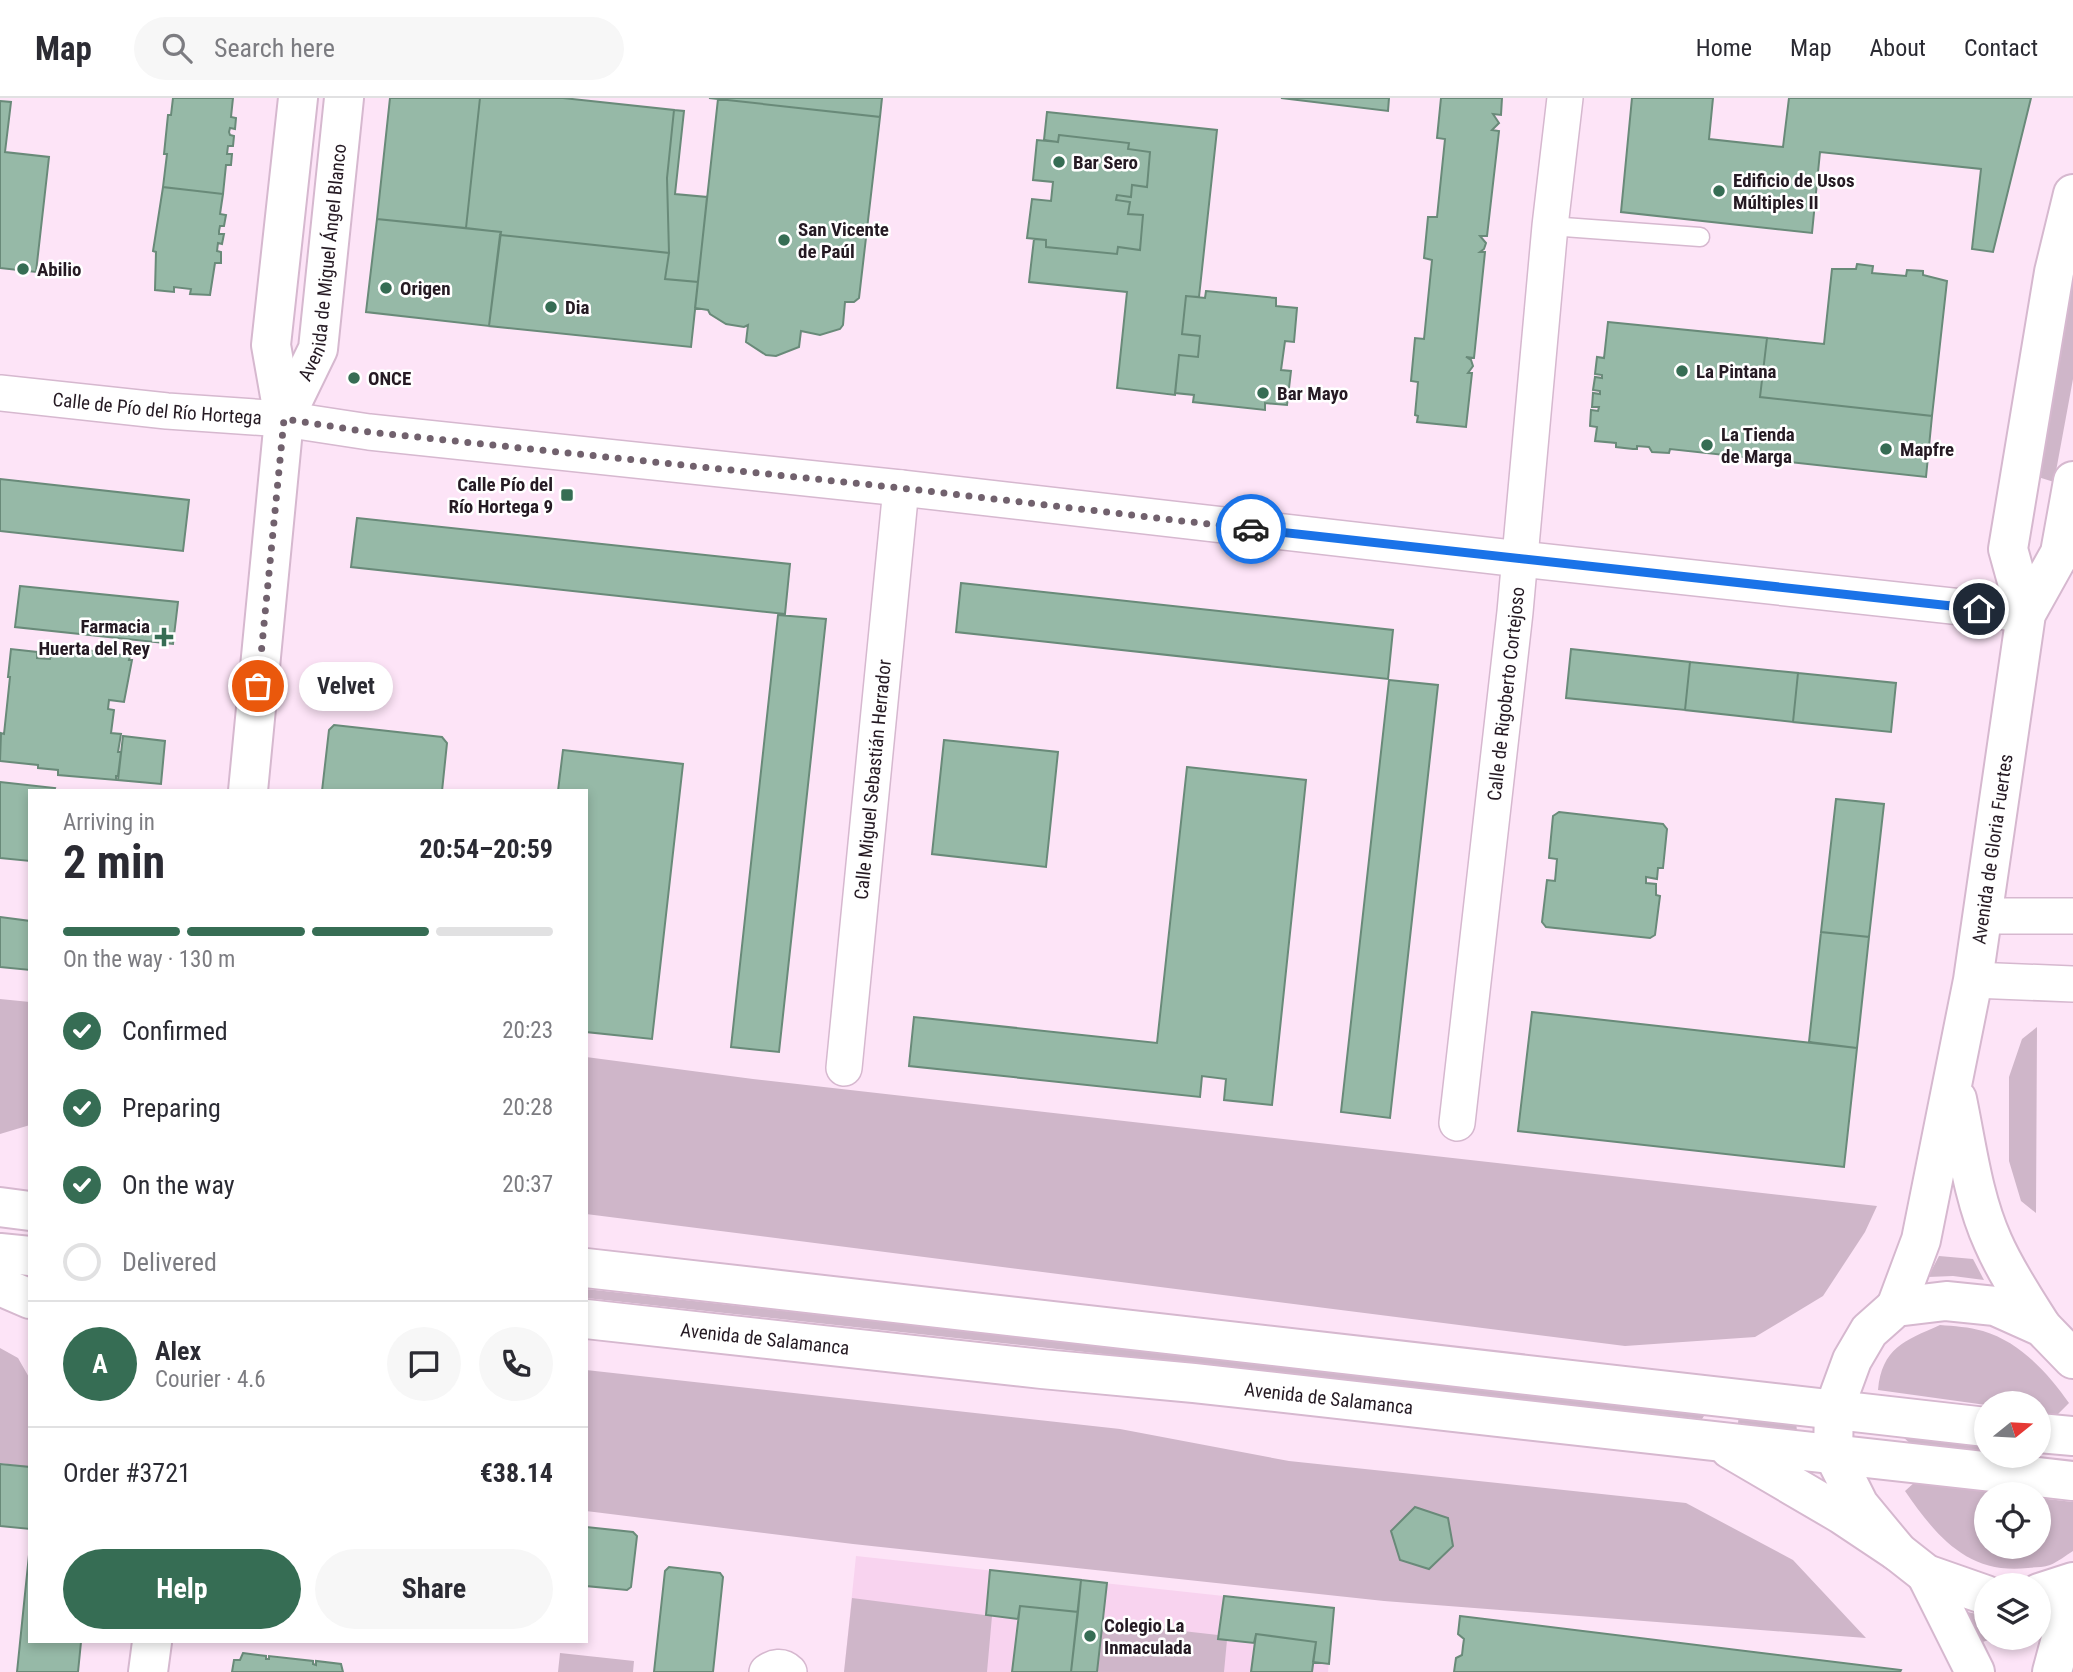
<!DOCTYPE html>
<html lang="en">
<head>
<meta charset="utf-8">
<style>
  :root { --surface:#fff; --page:#f7f7f7; --text:#2b2b33; --muted:#7c7c81; --line:#e1e1e2; --accent:#366d54 }
  body { margin:0; font-family:"Roboto Condensed",sans-serif; background:var(--page); color:var(--text); height:100vh; display:flex; flex-direction:column; font-size:26px; white-space:nowrap }
  * { box-sizing:border-box; margin:0 }
  p { font-size:23px; color:var(--muted) }
  .icon { flex:none; width:38px; height:38px; fill:none; stroke:currentColor; stroke-width:2; stroke-linecap:round; stroke-linejoin:round }
  .map { position:relative; flex:1; overflow:hidden }
  .panel { position:absolute; left:28px; top:691px; width:560px; height:854px; display:flex; flex-direction:column; background:var(--surface); border-radius:0px; box-shadow:0 4px 10px #0003 }
  .panel>* { flex:none }
  .needle { width:46px; rotate:72deg }
  .tools { position:absolute; left:1974px; top:1293px; display:grid; gap:14px }
  .tools a { display:grid; place-items:center; width:77px; height:77px; border-radius:50%; background:var(--surface); box-shadow:0 4px 10px #0003; font-size:35px }
  .pin { position:absolute; display:grid; place-items:center; width:60px; height:60px; color:#fff; margin:-30px; border:4px solid #fff; border-radius:50%; box-shadow:0 2px 7px #0007 }
  .courier { position:absolute; display:grid; place-items:center; width:70px; height:70px; margin:-35px; border:5px solid #1a73e8; border-radius:50%; background:#fff; color:#222; box-shadow:0 2px 9px #0007 }
  .bubble { position:absolute; height:49px; border-radius:24px; background:var(--surface); box-shadow:0 4px 10px #0003; font-size:23px; font-weight:700; line-height:49px; text-align:center }
  .summary em { font-style:normal; font-weight:700 }
  .summary div { display:flex; flex-direction:column-reverse }
  .summary { display:flex; align-items:center; justify-content:space-between; height:119px; padding:0 35px }
  h1 { font-size:46px; font-weight:700; line-height:52px }
  .bar { display:grid; grid-template-columns:repeat(4,1fr); gap:10px 7px; align-content:center; height:84px; padding:0 35px }
  .bar i { height:9px; border-radius:5px; background:var(--line) }
  .bar .on { background:var(--accent) }
  .bar p { grid-column:span 4 }
  .line { display:flex; align-items:center; gap:18px; padding:0 35px; border-top:2px solid var(--line) }
  .line div { flex:1 }
  .round { display:grid; place-items:center; flex:none; width:74px; height:74px; border-radius:37px; background:var(--page) }
  ol { padding:0 35px; list-style:none }
  li { display:flex; align-items:center; gap:21px; height:77px }
  li p { margin-inline-start:auto }
  li .icon { padding:7px; border-radius:50%; background:var(--accent); color:#fff; stroke-width:4 }
  li:last-child { color:var(--muted) }
  li i { width:38px; height:38px; border:4px solid var(--line); border-radius:50% }
  .action { display:flex; gap:14px; margin-top:auto; padding:14px 35px }
  .action a { flex:1; height:80px; border-radius:42px; background:var(--accent); color:#fff; font-size:28px; font-weight:700; line-height:80px; text-align:center }
  .action a+a { background:var(--page); color:var(--text) }
  header { display:flex; align-items:center; gap:42px; box-sizing:border-box; height:98px; padding:0 35px; background:var(--surface); border-bottom:2px solid var(--line) }
  header strong { font-size:33px }
  nav { display:flex; gap:38px; margin-inline-start:auto; font-size:24px }
  .search { width:490px; height:63px; background:var(--page); display:flex; align-items:center; gap:18px; box-sizing:border-box; padding:0 24px; border-radius:38px; color:var(--muted); font-size:26px }
  .map>svg:first-child { display:block }
</style>
</head>
<body>
<header>
<strong>Map</strong>
<div class="search"><svg class="icon" aria-label="search" viewBox="0 0 24 24"><circle cx="10" cy="10" r="6"/><path d="M15 15l6 6"/></svg>Search here</div>
<nav><a>Home</a><a>Map</a><a>About</a><a>Contact</a></nav>
</header>
<div class="map">
<svg width="2073" height="1574" viewBox="0 0 2073 1574">
  <rect width="100%" height="100%" fill="#fde4f7"/>
  <path fill="#f8d3ef" d="M856,1458L1334,1510L1328,1574H844Z"/>
  <path fill="#cfb6c9" d="M2073,180V281L2054,384L2038,379L2062,232Z
    M0,901L30,904V1027L0,1036Z
    M2037,929L2036,1115L2021,1103L2009,1063V979L2022,941Z
    M586,959L753,981L1877,1108L1865,1134L1823,1198L1755,1239L1625,1248L586,1116Z
    M1939,1158L1973,1161L1984,1182L1953,1178L1928,1179Z
    M586,1191L1706,1315L1702,1321L586,1200Z
    M1940,1227C1954,1228 1969,1229 1983,1233C2020,1244 2048,1275 2069,1305L2057,1317L2039,1314V1306L1986,1307L1878,1292C1882,1250 1904,1243 1940,1227Z
    M0,1250L18,1260L30,1281V1369L0,1365Z
    M586,1272L1120,1331L1289,1363L1686,1405L1793,1462L1866,1540L1384,1503L853,1446L586,1413Z
    M1739,1316L1796,1324L1797,1333L1738,1325Z
    M1895,1332L1986,1344V1355L1912,1347Z
    M1915,1384L2013,1396H1986V1449H2039V1400L2073,1404V1453C2066,1457 2058,1464 2050,1467C2043,1470 2034,1469 2028,1470C1968,1477 1936,1438 1905,1393Z
    M852,1500L992,1518L987,1574H844Z
    M1963,1513L1986,1518V1540H1994L1980,1545Z
    M1103,1524L1218,1537L1219,1541L1227,1542L1224,1574H1097Z
    M560,1555L634,1563L633,1574H558Z"/>
  <path fill="#96b9a7" stroke="#698a79" stroke-width="2" d="M173,0H233L231,19L236,20L235,31L230,30L229,34L230,37L234,38L233,48H228L227,56H232L231,67H226L223,96L163,89L167,56H164L168,17H171Z
    M390,0H480L466,130L377,121Z
    M480,0H563L674,12L667,80L669,155L500,137L501,134L466,130Z
    M709,0H882L880,19Z
    M1281,0H1389L1388,13Z
    M1441,0H1502L1501,17L1493,16L1499,25L1492,32L1499,33L1487,138H1480L1486,145L1484,151L1480,154H1485L1474,260L1466,259L1471,262L1473,268L1468,275H1472L1466,329L1417,324L1418,318L1415,317L1418,284L1411,283L1415,240L1424,241L1432,162L1424,160L1428,119H1437L1445,41L1437,40Z
    M1632,0H1713L1709,41L1783,49L1789,0H2031L1993,154L1972,151L1981,71L1820,54L1812,135L1621,114Z
    M718,1L880,19L859,200L854,204H845L843,227L840,231L820,237L801,233L799,249L776,258L766,257L746,244L748,227L744,229L726,226L710,216L708,212L695,210Z
    M0,3L11,4L5,54L49,59L36,174L0,170Z
    M674,12L684,13L675,96L707,99L698,184L665,181L669,155L667,80Z
    M1047,14L1217,32L1199,199L1186,198L1182,236L1200,238L1198,259L1179,257L1175,297L1117,290L1127,194L1029,184L1034,141L1046,142V149L1117,156L1118,149L1140,152L1143,117L1128,116L1130,104L1116,102L1117,97L1131,99L1132,87L1147,89L1150,54L1128,51L1129,45L1059,37L1058,44L1044,42Z
    M1059,37L1129,45L1128,51L1150,54L1147,89L1132,87L1131,99L1117,97L1116,102L1130,104L1128,116L1143,117L1140,152L1118,149L1117,156L1046,149V142L1027,140L1032,101L1051,103L1053,84L1033,82L1037,42L1058,44Z
    M163,89L223,96L220,116L226,117L224,128H220L219,133V136H224L222,146L218,145L217,153L221,154V165H215L210,197L190,196L191,191L174,189V194L155,192L156,154L153,153Z
    M377,121L501,134L489,228L366,214Z
    M500,137L669,155L665,181L698,184L691,249L489,228Z
    M1857,166L1873,168L1872,175L1906,178L1907,172L1923,173V177L1947,183L1932,318L1760,299L1767,240L1824,246L1832,171H1856Z
    M1206,193L1276,200V208L1297,210L1294,244L1285,243L1281,272L1291,273L1287,307L1265,305V312L1193,304L1194,297L1175,295L1179,257L1198,259L1200,238L1182,236L1186,198L1205,200Z
    M1608,224L1767,240L1760,299L1932,318L1926,379L1670,351L1669,355L1652,354L1649,349L1637,348V351H1633L1616,349V345L1595,343L1597,329L1590,328L1591,312L1598,313L1599,309H1592L1593,295L1600,296V293L1593,292L1595,279L1602,280V277L1595,276L1597,259L1604,260Z
    M0,381L189,402L183,453L0,433Z
    M357,420L790,466L785,516L351,469Z
    M961,485L1393,532L1388,581L956,534Z
    M20,488L178,504L173,546L15,529Z
    M778,517L826,521L779,954L731,949Z
    M72,550L130,558L129,562H132L124,604L109,602L108,611L114,612L111,635L121,636L118,654H121L118,678H116V682L58,677V672L38,670V667L0,663L1,635L4,636L10,579H8L11,551L37,554V560L50,561L51,553L72,555Z
    M1571,551L1690,564L1685,612L1566,600Z
    M1690,564L1798,575L1793,624L1685,612Z
    M1798,575L1896,585L1891,634L1793,624Z
    M1389,582L1438,587L1390,1020L1341,1014Z
    M334,627L442,639L447,645L442,693H322L329,632Z
    M123,638L165,643L161,686L118,682Z
    M944,642L1058,654L1046,769L932,756Z
    M563,652L683,666L652,941L586,934V693H558Z
    M1187,669L1306,682L1272,1007L1224,1002L1226,981L1202,978L1200,999L909,968L914,919L1157,945Z
    M0,684L55,690L54,693H30V763L0,760Z
    M1836,701L1884,706L1869,839L1821,834Z
    M1559,714L1663,726L1667,731L1663,770H1658L1657,781L1646,779V785L1656,786V797L1660,798L1655,837L1650,840L1546,829L1542,824L1547,782L1555,783L1557,761L1549,760L1553,718Z
    M0,819L30,823V872L0,869Z
    M1821,834L1869,839L1857,950L1809,944Z
    M1532,914L1857,950L1844,1069L1518,1033Z
    M0,1366L30,1369V1431L0,1428Z
    M1415,1409L1448,1420L1453,1448L1429,1471L1400,1462L1391,1433Z
    M586,1429L633,1434L637,1438L631,1489L627,1492L586,1488Z
    M30,1447V1544H81L78,1574H17Z
    M669,1469L720,1475L723,1479L713,1574H654L665,1473Z
    M990,1472L1081,1482L1078,1514L1020,1508L1018,1521L986,1517Z
    M1081,1482L1107,1485L1097,1574H1071Z
    M1224,1498L1334,1510L1329,1566L1313,1564L1316,1544L1256,1536L1254,1545L1218,1541Z
    M1020,1508L1078,1514L1071,1574H1012Z
    M1460,1518L1901,1572L1900,1574H1454L1456,1560L1462,1557L1463,1548L1464,1541L1458,1536Z
    M1256,1536L1316,1544L1312,1574H1251Z
    M243,1555L266,1558V1561H269V1558L313,1563V1566L316,1567V1563L341,1566L343,1574H232L234,1562H240Z"/>
  <g fill="none" stroke-linecap="round" stroke-linejoin="round">
    <defs>
      <path id="lane" d="M1550,128L1700,139"/>
      <g id="street">
        <path id="s1" d="M0,295L167,313L284,321L369,334L901,390L1520,461L2026,516"/>
        <path d="M1982,818H2073"/>
        <path d="M1973,882L2073,886"/>
        <path id="s2" d="M844,970L901,390"/>
        <path id="s3" d="M1457,1025L1515,514L1550,128L1565,0"/>
        <path d="M767,1574C774,1569 782,1567 789,1574"/>
      </g>
      <g id="secondary">
        <path id="s4" d="M284,321L318,251L344,0"/>
        <path d="M2026,516L2008,451L2054,174L2073,96"/>
        <path d="M248,693L284,321L271,247L298,0"/>
        <path d="M1957,1001C1967,1049 1973,1100 1993,1144C2006,1174 2025,1202 2042,1229"/>
        <path id="s5" d="M1896,1209L1921,1142L1973,882L2026,516L2060,455L2073,383"/>
        <path d="M1926,1476L1975,1574"/>
        <path d="M2039,1495L2073,1484"/>
        <path d="M1986,1497L1926,1476L1898,1454L1859,1407L1833,1355L1834,1311L1852,1262L1869,1233L1896,1209L1946,1203L1995,1208L2042,1229L2073,1261"/>
        <path d="M148,1574L152,1544"/>
        <path d="M2052,1574L2073,1496"/>
      </g>
      <g id="highway">
        <path d="M0,1109L30,1113"/>
        <path d="M0,1155L30,1158"/>
        <path d="M586,1170L1986,1329"/>
        <path d="M0,1188L30,1201"/>
        <path id="s6" d="M586,1221L1042,1271L1194,1285L2073,1383"/>
        <path d="M2039,1335L2073,1338"/>
        <path d="M1730,1351L1841,1416L1898,1454"/>
      </g>
    </defs>
    <use href="#lane" stroke="#d6b8cf" stroke-width="21"/>
    <use href="#street" stroke="#d6b8cf" stroke-width="38"/>
    <use href="#secondary" stroke="#d6b8cf" stroke-width="42"/>
    <use href="#highway" stroke="#d6b8cf" stroke-width="42"/>
    <use href="#lane" stroke="#fff" stroke-width="18"/>
    <use href="#street" stroke="#fff" stroke-width="35"/>
    <use href="#secondary" stroke="#fff" stroke-width="38"/>
    <use href="#highway" stroke="#fff" stroke-width="38"/>
  </g>
  <g fill="none" stroke-linecap="round" stroke-linejoin="round">
    <path stroke="#71616d" stroke-width="7" stroke-dasharray="0 12.6" d="M258,588L284,321L369,334L901,390L1251,431"/>
    <path stroke="#1a73e8" stroke-width="9" d="M1251,431L1979,511"/>
  </g>
  <g fill="#366d54" stroke="#fff" stroke-width="2.5">
    <circle cx="1059" cy="64" r="7"/>
    <circle cx="1719" cy="93" r="7"/>
    <circle cx="784" cy="142" r="7"/>
    <circle cx="23" cy="171" r="7"/>
    <circle cx="386" cy="190" r="7"/>
    <circle cx="551" cy="209" r="7"/>
    <circle cx="1682" cy="273" r="7"/>
    <circle cx="354" cy="280" r="7"/>
    <circle cx="1263" cy="295" r="7"/>
    <circle cx="1707" cy="347" r="7"/>
    <circle cx="1886" cy="351" r="7"/>
    <rect x="560" y="390" width="14" height="14" rx="3.5"/>
    <path d="M160.5 528.5h7v7h7v7h-7v7h-7v-7h-7v-7h7z"/>
    <circle cx="1090" cy="1538" r="7"/>
  </g>
  <g text-anchor="middle" dominant-baseline="central" stroke-width="5" stroke-linejoin="round" paint-order="stroke">
    <g font-size="19" font-weight="bold" fill="#251a23" stroke="#fff" text-anchor="start">
      <text x="1073" y="64">Bar Sero</text>
      <text x="1733" y="82">Edificio de Usos<tspan x="1733" dy="22">Múltiples II</tspan></text>
      <text x="798" y="131">San Vicente<tspan x="798" dy="22">de Paúl</tspan></text>
      <text x="37" y="171">Abilio</text>
      <text x="400" y="190">Origen</text>
      <text x="565" y="209">Dia</text>
      <text x="1696" y="273">La Pintana</text>
      <text x="368" y="280">ONCE</text>
      <text x="1277" y="295">Bar Mayo</text>
      <text x="1721" y="336">La Tienda<tspan x="1721" dy="22">de Marga</tspan></text>
      <text x="1900" y="351">Mapfre</text>
      <text x="553" y="386" text-anchor="end">Calle Pío del<tspan x="553" dy="22">Río Hortega 9</tspan></text>
      <text x="150" y="528" text-anchor="end">Farmacia<tspan x="150" dy="22">Huerta del Rey</tspan></text>
      <text x="1104" y="1527">Colegio La<tspan x="1104" dy="22">Inmaculada</tspan></text>
    </g>
    <g font-size="19" fill="#251a23" stroke="#fff">
      <text stroke="none"><textPath href="#s4" startOffset="164">Avenida de Miguel Ángel Blanco</textPath></text>
      <text stroke="none"><textPath href="#s1" startOffset="158">Calle de Pío del Río Hortega</textPath></text>
      <text stroke="none"><textPath href="#s3" startOffset="432">Calle de Rigoberto Cortejoso</textPath></text>
      <text stroke="none"><textPath href="#s2" startOffset="290">Calle Miguel Sebastián Herrador</textPath></text>
      <text stroke="none"><textPath href="#s5" startOffset="469">Avenida de Gloria Fuertes</textPath></text>
      <text stroke="none"><textPath href="#s6" startOffset="180">Avenida de Salamanca</textPath></text>
      <text stroke="none"><textPath href="#s6" startOffset="747">Avenida de Salamanca</textPath></text>
    </g>
  </g>
</svg>
<div class="tools">
<a><svg class="needle" viewBox="-14 -14 28 28"><path d="M0-13l5 13h-10z" fill="#e53935"/><path d="M0 13l5-13h-10z" fill="#7c7c81"/></svg></a>
<a><svg class="icon" aria-label="locate" viewBox="0 0 24 24"><circle cx="12" cy="12" r="6"/><path d="M12 2v4M12 18v4M2 12h4M18 12h4"/></svg></a>
<a><svg class="icon" aria-label="layers" viewBox="0 0 24 24"><path d="M12 4l9 5-9 5-9-5zM3 14l9 5 9-5"/></svg></a>
</div>
<div class="pin" style="left:258px;top:588px;background:#ea580c"><svg class="icon" aria-label="bag" viewBox="0 0 24 24"><path d="M5 8h14l-1 12H6zM9 8a3 3 0 0 1 6 0"/></svg></div>
<div class="pin" style="left:1979px;top:511px;background:#1f2937"><svg class="icon" aria-label="home" viewBox="0 0 24 24"><path d="M3 11l9-7 9 7M6 9v11h12V9"/></svg></div>
<div class="courier" style="left:1251px;top:431px"><svg class="icon" aria-label="car" viewBox="0 0 24 24"><path d="M5 17H2v-5l4-1 3-4h7l3 4 3 1v5h-3M9 17h6M6 11h13"/><circle cx="7" cy="17" r="2"/><circle cx="17" cy="17" r="2"/></svg></div>
<div class="bubble" style="left:299px;top:564px;width:94px">Velvet</div>
<section class="panel">
<div class="summary"><div><h1>2 min</h1><p>Arriving in</p></div><em>20:54–20:59</em></div>
<div class="bar"><i class="on"></i><i class="on"></i><i class="on"></i><i></i><p>On the way · 130 m</p></div>
<ol>
<li><svg class="icon" aria-label="check" viewBox="0 0 24 24"><path d="M5 12l5 5 9-10"/></svg>Confirmed<p>20:23</p></li>
<li><svg class="icon" aria-label="check" viewBox="0 0 24 24"><path d="M5 12l5 5 9-10"/></svg>Preparing<p>20:28</p></li>
<li><svg class="icon" aria-label="check" viewBox="0 0 24 24"><path d="M5 12l5 5 9-10"/></svg>On the way<p>20:37</p></li>
<li><i></i>Delivered</li>
</ol>
<div class="line" style="height:126px"><b class="round" style="background:var(--accent);color:#fff">A</b><div><b>Alex</b><p>Courier · 4.6</p></div><a class="round"><svg class="icon" aria-label="chat" viewBox="0 0 24 24"><path d="M4 5h16v11H9l-5 4z"/></svg></a><a class="round"><svg class="icon" aria-label="phone" viewBox="0 0 24 24"><path d="M5 4h4l2 5-3 2q2 4 5 5l2-3 5 2v4C11 20 4 13 5 4z"/></svg></a></div>
<div class="line" style="height:91px"><div>Order #3721</div><b>€38.14</b></div>
<div class="action"><a>Help</a><a>Share</a></div>
</section>
</div>
</body>
</html>
